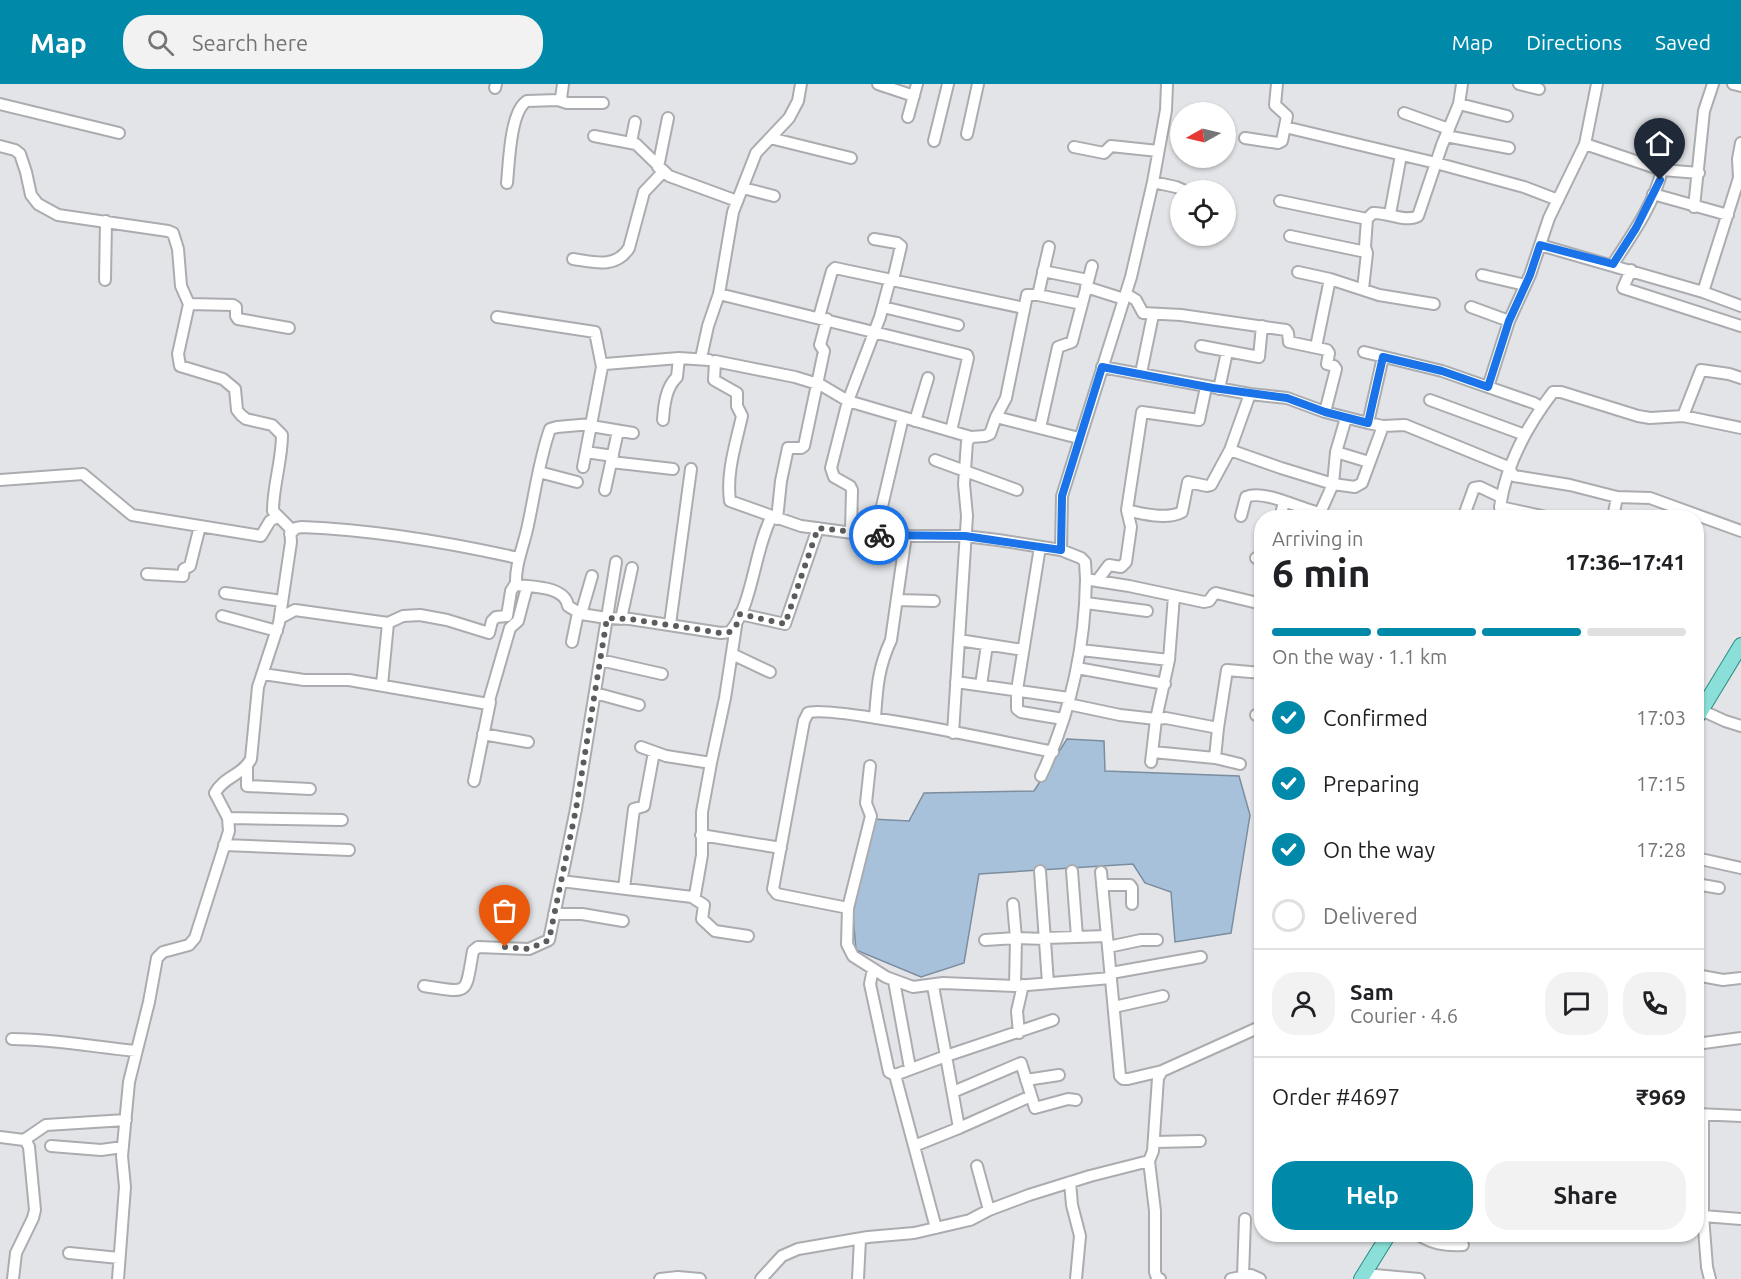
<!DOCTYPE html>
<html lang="en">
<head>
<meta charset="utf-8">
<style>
  :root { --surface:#fff; --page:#f2f2f2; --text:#202124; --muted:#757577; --line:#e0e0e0; --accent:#0189a9 }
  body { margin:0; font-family:Ubuntu,sans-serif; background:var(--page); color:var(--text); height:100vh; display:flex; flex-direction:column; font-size:22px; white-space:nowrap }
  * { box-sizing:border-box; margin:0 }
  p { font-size:20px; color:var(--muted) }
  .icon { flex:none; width:33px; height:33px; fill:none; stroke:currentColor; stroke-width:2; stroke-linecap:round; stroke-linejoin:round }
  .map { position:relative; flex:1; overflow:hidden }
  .details { position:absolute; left:1254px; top:426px; width:450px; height:732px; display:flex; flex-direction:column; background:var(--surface); border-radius:24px; box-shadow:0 2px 4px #0004 }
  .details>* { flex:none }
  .needle { width:39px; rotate:262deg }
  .controls { position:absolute; left:1170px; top:18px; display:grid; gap:12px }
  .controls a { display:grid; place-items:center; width:66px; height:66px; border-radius:50%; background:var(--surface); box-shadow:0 2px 4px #0004; font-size:30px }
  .pin { position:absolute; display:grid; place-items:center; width:51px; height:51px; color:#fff; margin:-62px -26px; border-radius:50% 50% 50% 0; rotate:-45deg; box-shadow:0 0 6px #0007 }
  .pin .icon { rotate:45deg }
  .courier { position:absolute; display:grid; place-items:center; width:60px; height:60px; margin:-30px; border:4px solid #1a73e8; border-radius:50%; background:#fff; color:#222; box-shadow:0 2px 8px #0007 }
  .summary em { font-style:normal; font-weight:600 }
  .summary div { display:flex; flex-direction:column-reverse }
  .summary { display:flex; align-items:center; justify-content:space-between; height:102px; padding:0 18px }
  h1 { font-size:39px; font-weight:600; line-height:45px }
  .bar { display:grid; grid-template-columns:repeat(4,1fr); gap:9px 6px; align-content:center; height:72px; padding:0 18px }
  .bar i { height:8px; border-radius:4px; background:var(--line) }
  .bar .selected { background:var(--accent) }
  .bar p { grid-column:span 4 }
  .line { display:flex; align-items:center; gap:15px; padding:0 18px; border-top:2px solid var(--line) }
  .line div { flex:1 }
  .round { display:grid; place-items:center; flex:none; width:63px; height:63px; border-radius:24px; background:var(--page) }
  ol { padding:0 18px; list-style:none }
  li { display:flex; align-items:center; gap:18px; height:66px }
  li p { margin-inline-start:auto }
  li .icon { padding:6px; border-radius:50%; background:var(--accent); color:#fff; stroke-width:4 }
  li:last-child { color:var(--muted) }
  li i { width:33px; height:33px; border:3px solid var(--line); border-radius:50% }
  .action { display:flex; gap:12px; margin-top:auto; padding:12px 18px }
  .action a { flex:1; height:69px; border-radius:24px; background:var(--accent); color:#fff; font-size:24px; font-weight:600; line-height:69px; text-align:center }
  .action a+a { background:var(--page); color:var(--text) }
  header { display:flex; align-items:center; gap:36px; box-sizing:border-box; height:84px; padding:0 30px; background:var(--accent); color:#fff }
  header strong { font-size:28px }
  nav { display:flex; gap:33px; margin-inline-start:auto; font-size:21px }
  .search { width:420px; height:54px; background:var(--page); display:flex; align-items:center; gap:15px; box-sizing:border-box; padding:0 21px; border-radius:24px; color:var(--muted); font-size:22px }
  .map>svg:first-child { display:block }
</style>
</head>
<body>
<header>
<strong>Map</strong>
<div class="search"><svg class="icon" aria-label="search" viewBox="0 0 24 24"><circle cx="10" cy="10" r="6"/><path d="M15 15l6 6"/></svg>Search here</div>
<nav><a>Map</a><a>Directions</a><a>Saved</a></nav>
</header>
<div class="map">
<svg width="1741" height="1195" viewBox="0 0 1741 1195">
  <rect width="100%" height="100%" fill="#e3e4e7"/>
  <path fill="#a8c1db" stroke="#7b8d9f" stroke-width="1.5" d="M1067,655L1104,657L1105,687L1239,692L1250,731L1231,849L1175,858L1171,808L1145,799L1133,780L979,790L964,879L921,893L856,866L853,831L872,735L909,737L924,709L1034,707Z"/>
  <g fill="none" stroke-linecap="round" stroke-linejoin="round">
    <defs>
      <path id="minor" d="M878,0L914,12
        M1519,0L1539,5
        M1733,0L1741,2
        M495,4L496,0
        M558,16L567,19H603
        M0,20L119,49
        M1459,20L1507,32
        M1404,29L1449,45
        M908,33L917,0
        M1285,43L1436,79L1524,103L1558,116
        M967,50L978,0
        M594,52L636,60L669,92L737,117
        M1446,52L1509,64
        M770,54L851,74
        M1245,54L1278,59L1282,57L1287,32L1275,21L1277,0
        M934,57L948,0
        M631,58L635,38
        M1585,60L1662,86L1699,89
        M0,62L15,66L20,70L26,88L31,111L38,120L58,131L168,147L173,149L178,165L181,202L189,220L178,270L180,282L223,295L235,305L237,326L241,331L246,335L272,341L282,351C282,377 273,401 273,427L290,444L291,458L279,539L258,603L251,675C243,691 223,693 215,709L228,734L229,747L195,854L189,861L163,868L157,874L149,918L129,998L122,1072L125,1103L118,1195
        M1074,63L1104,69L1111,62L1158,67
        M658,83L668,34
        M1153,98L1176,103L1183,106
        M507,99C509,80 510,27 527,17L558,16L561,14L563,0
        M743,104L774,112
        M1653,110L1728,131
        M1280,117L1367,135
        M1694,123L1704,27L1713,0
        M1390,130L1401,71
        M1290,152L1361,167L1365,163L1367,135L1373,129C1387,128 1406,139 1418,132L1442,61L1459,20L1462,0
        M874,155L897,159L901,162L893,196
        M1540,161L1703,208L1741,222
        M1049,163L1038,211L1082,220
        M573,175C593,178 616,185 629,164L644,108L663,88
        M1613,180C1632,151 1654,120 1662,86
        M1631,186L1623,204L1741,242
        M1043,187L1088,196
        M1298,188L1330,195L1379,211L1434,220
        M1482,191L1525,201
        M105,196L106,137
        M1086,203L1124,215
        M1363,205L1367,169L1365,163
        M1703,208L1739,94L1738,75L1741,59
        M719,210L967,271L968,274L951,347
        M1126,210L1136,216L1143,229L1181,231L1286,246L1288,249L1289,258L1327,266L1329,269L1327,280L1334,282L1336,285L1325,328
        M189,220L233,221L236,223V232L238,235L289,244
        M883,223L958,241
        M1471,223L1509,237
        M497,233L595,248L602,283
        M819,233L832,187L835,184L1024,224
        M1201,262L1259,273L1262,242
        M1316,263L1330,195
        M1364,268L1442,287L1534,319L1541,323
        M701,274L708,242L719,210L733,128L756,69L789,34L798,17L801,0
        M1102,283L1250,310L1287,314L1325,328L1368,339L1383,342L1405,341L1508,383L1514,392L1570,401L1617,413L1650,414L1741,447
        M1141,289L1153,231
        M1488,303L1509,237L1530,191L1549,134L1585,60L1597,0
        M1219,305L1227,268
        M1430,316L1525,351
        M1683,332L1701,286L1729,290L1741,294
        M996,333L1079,354
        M663,336C664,321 666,303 677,293L679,274L709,276
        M915,337L928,294
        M1368,339L1383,273
        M591,340L557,343L550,345C539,376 535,409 528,441C524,462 515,479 516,501C533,503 565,502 568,522L581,530L607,534L630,535L721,549L730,548C753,521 754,466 772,432L801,442L875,452H965L998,456L1061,466L1081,474L1085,478L1086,495L1097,497L1109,481L1121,483L1126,478L1131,443L1127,426L1142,328L1199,336L1206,303
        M591,342L633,349
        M1040,344L1058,263L1072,258L1092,182
        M1230,366L1281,384L1333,400L1336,368L1346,334
        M586,368L613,372
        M1336,368L1369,378
        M935,376L1017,406
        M611,378L673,385
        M583,383L602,283L605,280L679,274
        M539,388L577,398
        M0,396L83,390L132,431L261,452L270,437L277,433
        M605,406L618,347
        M1127,426C1142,430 1167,436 1182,428L1188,398L1207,402L1211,401L1230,366L1250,310
        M772,432L730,417C726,389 736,359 742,332L737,322V309L714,296L715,277L795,293L821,301L848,317L971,353
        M1241,432L1246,413C1264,405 1300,425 1320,429L1333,400L1355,403L1362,399L1383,342
        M1280,434L1284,418
        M1463,434L1474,404L1480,403L1501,413
        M1551,434L1500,423C1506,381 1527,342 1553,308H1561L1638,332L1650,334L1683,332L1741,344
        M1613,434L1617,413
        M777,435L781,397L788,364H801L804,362L824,267L820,261L827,235
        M851,448L852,406L850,402L834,393L831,384L848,317L880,233L890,196
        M290,450L296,444L302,443C374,446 447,458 518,474
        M875,452L903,333
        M1040,463L1017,606V625L1021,628L1063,635
        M1061,466L1062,412L1131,193L1153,98L1166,26L1167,0
        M1256,474L1262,476
        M147,490L183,492L184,485L190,482L200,442
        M1097,497L1129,502L1204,518L1209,517L1214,510L1216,509L1262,520
        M225,509L282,517
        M897,516L934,517
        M1086,519L1147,527
        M581,530L592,492
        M740,530L785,540L818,444
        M222,532L277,547
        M280,534L295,526L388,539L403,532L420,531L447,536L489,549L492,537L496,533L507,532L511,507L516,499
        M621,535L632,484
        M670,540L691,385
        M959,556L1023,566
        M572,558L578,529
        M1081,566L1169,576
        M732,570L770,588
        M600,576L662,590
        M1077,584L1165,600
        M263,590L304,596H349L488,620L510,544L518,537L527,503
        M956,598L1069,614
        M382,601L388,539
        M981,601L987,561
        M595,609L639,621
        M1068,620L1120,631L1156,635L1166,634L1218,644L1227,586L1262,589
        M1701,626L1725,637L1741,642
        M1256,631L1262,632
        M875,634C877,604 878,584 891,556L906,451
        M1218,644L1215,674L1240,680
        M953,649L967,432L964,400L967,358L971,353L985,352L990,350L996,333L1006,314L1027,211H1038
        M483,650L528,658
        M641,663L666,672L711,679L725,614L736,542
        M1153,668L1215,674
        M1151,678L1156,635L1169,576L1174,512
        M870,682L866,719L871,732L848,824L777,810L773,805L804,637L808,629C826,620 1019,661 1053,668
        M247,683V702L310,705
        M1041,692C1070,631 1085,563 1086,495
        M474,697L490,618
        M228,734L342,736
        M701,751L781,764
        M224,761L349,766
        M1696,774L1741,784
        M1040,787L1048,899
        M1072,787L1077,853
        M1101,788L1120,992L1123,995H1128L1162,987
        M561,797L692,813L695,811L702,771V728L711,679
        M1696,800L1719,804
        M1102,801H1130L1132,804V820
        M624,804L634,725L644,722L654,668
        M692,813L704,821L702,835L715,847L748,852
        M1013,820L1016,854L1015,902
        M848,824L847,860L853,872L886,893L913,903L943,899L1015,902L1111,894
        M554,830H582L623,837
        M1045,854L1107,852
        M985,856L1016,854L1045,855
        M1108,863L1141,856H1157
        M873,885L870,900L889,988L895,991
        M1111,889L1201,873
        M1696,891L1723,896L1741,894
        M894,897L910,984
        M424,902C470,909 465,912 473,867L478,863L529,865L549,856L576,725L616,478
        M933,902L946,972L895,991L936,1144
        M1114,923L1163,912
        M1019,949L1017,927L1023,901
        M12,955C53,955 95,963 136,967
        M1696,960L1741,954
        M1026,996L1059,991
        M953,1008L1021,979L1035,1024L1068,1015L1076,1016
        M1697,1030L1741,1032
        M1703,1030V1132L1741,1135
        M959,1044L946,972L1053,936
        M0,1053L24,1056L46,1041L126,1036
        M1154,1058L1200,1057
        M51,1062L101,1066L123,1063
        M914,1062L959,1044L1031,1012
        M1149,1077L1155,1127V1188L1157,1194L1160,1195
        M977,1082L989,1126
        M1070,1098L1072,1121L1080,1152L1076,1195
        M1703,1132L1707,1183L1710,1195
        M1417,1150C1433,1160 1445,1162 1463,1161
        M69,1169L119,1174
        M1364,1190L1419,1195
        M1243,1192L1245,1135
        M13,1195L16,1169L33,1134L35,1126L29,1063L26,1057L24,1056
        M660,1195L678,1193L700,1195
        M761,1195L782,1172L798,1165L868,1153L914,1149L970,1136L989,1126L1029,1111L1090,1092L1149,1077L1153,1067L1158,994L1162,987L1262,942
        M858,1195L860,1155
        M1231,1195L1251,1191L1260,1195"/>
      <path id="major" d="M1696,635L1741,561
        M1361,1195L1389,1150"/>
    </defs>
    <use href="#minor" stroke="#abacaf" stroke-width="14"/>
    <use href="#major" stroke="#2d8b82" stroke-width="16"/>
    <use href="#minor" stroke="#fff" stroke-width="10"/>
    <use href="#major" stroke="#8ae0d8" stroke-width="14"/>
  </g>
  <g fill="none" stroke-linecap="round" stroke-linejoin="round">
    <path stroke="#5b5c5e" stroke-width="6" stroke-dasharray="0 10.8" d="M505,863L529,865L549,856L576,725L607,534L630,535L721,549L730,548L736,542L740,530L785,540L818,444L879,451"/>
    <path stroke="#1a73e8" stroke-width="8" d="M879,451L965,452L1061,466L1062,412L1102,283L1213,304L1287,314L1325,328L1368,339L1383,273L1442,287L1488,303L1509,237L1530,191L1540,161L1613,180L1636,144L1660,96"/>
  </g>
</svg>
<div class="controls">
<a><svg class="needle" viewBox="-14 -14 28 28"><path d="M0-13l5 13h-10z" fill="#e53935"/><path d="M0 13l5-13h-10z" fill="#757577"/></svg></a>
<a><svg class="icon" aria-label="locate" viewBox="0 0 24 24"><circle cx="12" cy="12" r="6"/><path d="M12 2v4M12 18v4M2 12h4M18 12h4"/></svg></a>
</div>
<div class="pin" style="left:505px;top:863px;background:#ea580c"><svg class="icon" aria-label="bag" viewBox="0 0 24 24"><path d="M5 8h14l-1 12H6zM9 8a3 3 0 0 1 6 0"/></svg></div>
<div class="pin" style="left:1660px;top:96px;background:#1f2937"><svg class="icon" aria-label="home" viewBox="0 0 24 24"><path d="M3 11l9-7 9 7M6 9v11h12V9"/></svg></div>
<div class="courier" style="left:879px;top:451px"><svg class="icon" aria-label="bike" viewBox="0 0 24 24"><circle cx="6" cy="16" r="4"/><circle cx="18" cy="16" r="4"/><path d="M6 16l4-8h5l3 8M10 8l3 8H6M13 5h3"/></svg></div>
<section class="details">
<div class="summary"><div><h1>6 min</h1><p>Arriving in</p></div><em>17:36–17:41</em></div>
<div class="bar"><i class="selected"></i><i class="selected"></i><i class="selected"></i><i></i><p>On the way · 1.1 km</p></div>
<ol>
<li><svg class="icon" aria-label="check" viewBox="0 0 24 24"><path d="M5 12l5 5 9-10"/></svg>Confirmed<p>17:03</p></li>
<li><svg class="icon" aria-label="check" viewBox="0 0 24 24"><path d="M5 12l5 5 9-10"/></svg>Preparing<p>17:15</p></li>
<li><svg class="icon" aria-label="check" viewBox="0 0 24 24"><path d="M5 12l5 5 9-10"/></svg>On the way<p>17:28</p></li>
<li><i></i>Delivered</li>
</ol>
<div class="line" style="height:108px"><a class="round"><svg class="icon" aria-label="person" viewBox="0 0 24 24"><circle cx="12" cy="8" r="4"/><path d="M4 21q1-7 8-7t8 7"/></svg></a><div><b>Sam</b><p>Courier · 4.6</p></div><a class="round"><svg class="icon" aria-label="chat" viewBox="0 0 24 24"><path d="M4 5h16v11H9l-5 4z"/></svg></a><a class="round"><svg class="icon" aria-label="phone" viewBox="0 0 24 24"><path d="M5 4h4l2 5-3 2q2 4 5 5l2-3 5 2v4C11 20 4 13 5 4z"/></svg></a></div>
<div class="line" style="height:78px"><div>Order #4697</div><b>₹969</b></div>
<div class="action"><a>Help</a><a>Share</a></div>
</section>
</div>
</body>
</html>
